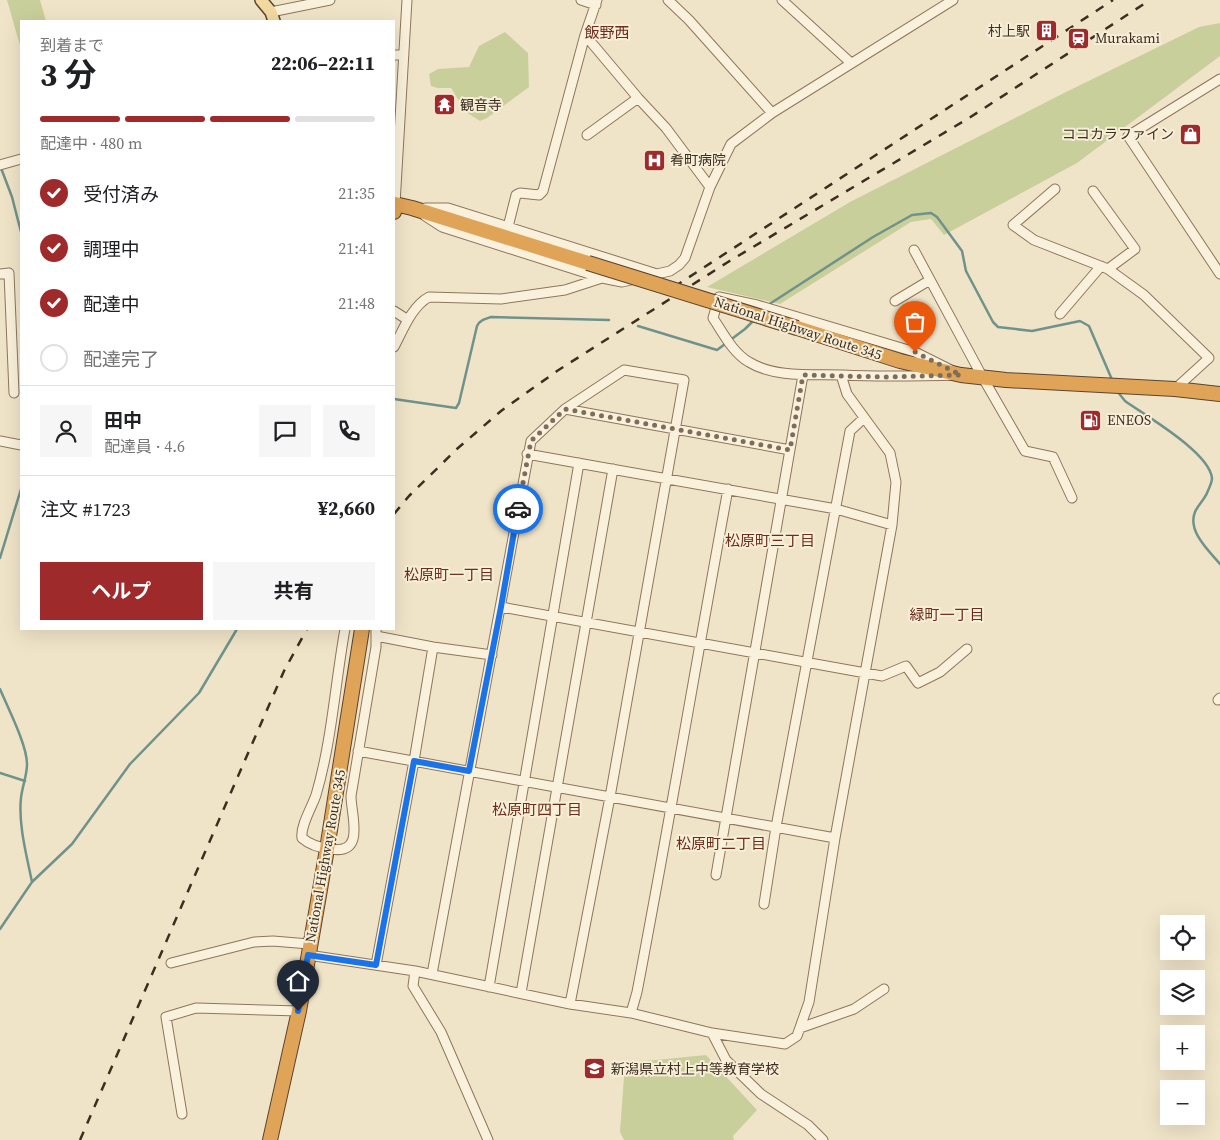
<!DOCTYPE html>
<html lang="ja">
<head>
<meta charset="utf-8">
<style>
  :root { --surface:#fff; --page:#f6f6f6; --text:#202124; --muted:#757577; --line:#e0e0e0; --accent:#9e2a2b }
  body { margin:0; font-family:"Source Serif 4","Noto Sans JP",serif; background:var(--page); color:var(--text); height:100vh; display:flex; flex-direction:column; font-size:19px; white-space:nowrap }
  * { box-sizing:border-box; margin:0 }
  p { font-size:16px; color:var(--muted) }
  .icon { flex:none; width:28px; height:28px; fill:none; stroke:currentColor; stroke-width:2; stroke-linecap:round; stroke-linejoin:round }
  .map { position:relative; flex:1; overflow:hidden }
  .details { position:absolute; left:20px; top:20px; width:375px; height:610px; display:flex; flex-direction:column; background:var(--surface); border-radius:0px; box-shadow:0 5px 20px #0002 }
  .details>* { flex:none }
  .controls { position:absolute; left:1160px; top:915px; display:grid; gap:10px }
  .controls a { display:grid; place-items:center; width:45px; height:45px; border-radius:0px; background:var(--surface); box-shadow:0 5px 20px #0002; font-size:25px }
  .pin { position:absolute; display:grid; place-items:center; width:42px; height:42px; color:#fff; margin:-51px -21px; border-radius:50% 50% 50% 0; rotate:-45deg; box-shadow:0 0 5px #0007 }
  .pin .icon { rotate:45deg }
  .courier { position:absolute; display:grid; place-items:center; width:50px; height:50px; margin:-25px; border:4px solid #1a73e8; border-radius:50%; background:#fff; color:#222; box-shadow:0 1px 6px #0007 }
  .summary em { font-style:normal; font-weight:700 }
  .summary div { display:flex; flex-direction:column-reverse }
  .summary { display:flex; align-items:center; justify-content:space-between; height:85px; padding:0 20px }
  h1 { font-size:32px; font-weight:700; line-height:38px }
  .bar { display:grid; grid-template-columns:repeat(4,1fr); gap:8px 5px; align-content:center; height:60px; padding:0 20px }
  .bar i { height:6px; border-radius:4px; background:var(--line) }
  .bar .current { background:var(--accent) }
  .bar p { grid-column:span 4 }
  .line { display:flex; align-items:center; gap:12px; padding:0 20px; border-top:1px solid var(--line) }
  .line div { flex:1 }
  .round { display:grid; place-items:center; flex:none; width:52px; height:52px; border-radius:0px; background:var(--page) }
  ol { padding:0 20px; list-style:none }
  li { display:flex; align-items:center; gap:15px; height:55px }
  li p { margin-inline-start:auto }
  li .icon { padding:5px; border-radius:50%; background:var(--accent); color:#fff; stroke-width:4 }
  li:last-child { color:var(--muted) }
  li i { width:28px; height:28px; border:2px solid var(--line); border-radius:50% }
  .cta { display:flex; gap:10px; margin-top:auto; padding:10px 20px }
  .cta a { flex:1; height:58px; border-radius:0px; background:var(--accent); color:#fff; font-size:20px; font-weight:700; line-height:58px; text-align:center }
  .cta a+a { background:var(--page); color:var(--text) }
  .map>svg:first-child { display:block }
</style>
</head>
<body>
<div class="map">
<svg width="1220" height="1140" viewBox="0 0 1220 1140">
  <rect width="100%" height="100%" fill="#f0e4c8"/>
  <path fill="#c9cf9b" d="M7,0H40L46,21H21V49Z
    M1220,23V56L1077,163L944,235L931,219L911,222L780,304L707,287L850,202L1064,93L1199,27Z
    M505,32L528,53L529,87L487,118L480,121L466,112L451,88H437L431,86L429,74L438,69L469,67L479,46Z
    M706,1055L757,1110L733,1136L734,1140H624L620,1132L625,1063Z"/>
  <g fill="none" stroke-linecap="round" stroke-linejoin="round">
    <path stroke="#6f938a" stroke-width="2.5" d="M1,168L12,197L21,232
      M768,305L873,237L912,215L931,213L937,217L962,251L966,271L993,322L998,327L1032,331L1080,321L1089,326L1113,382
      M638,326L717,350L745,329L754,320
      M1117,391L1125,401C1146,416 1209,452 1212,478C1212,483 1209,488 1207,493C1204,500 1198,505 1195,512C1187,531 1209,551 1220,564
      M394,399L456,408L459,403L477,326C480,320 485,319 491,317L609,320
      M0,558L21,489
      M0,689C8,708 27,745 27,764C27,776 22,787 21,798C18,824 27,857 32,882
      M0,773L25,781
      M0,929L32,882L72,844L130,764L199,693L237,629"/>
    <defs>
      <path id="minor" d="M581,0L596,5
        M668,0L689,20L772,113
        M782,0L851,63
        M271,12L330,0
        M585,35L638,98L666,128L710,187
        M394,55H404
        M1220,79L1128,136L1220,274
        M587,135L638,98
        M0,165L21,159
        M1055,189L1013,225L1034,240L1108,269L1144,295L1209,358L1175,389
        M1093,191L1135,249L1108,269
        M395,204L407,0
        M425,208H448L657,274
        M425,216L442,227L602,278L622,282L657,274L670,271L679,265L685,258L710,187L731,144L772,113L953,0
        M508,227L516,195L520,193L539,195L543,191L585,35L597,0
        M914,250L983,378L1025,451L1053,457L1072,498
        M0,274L9,273L14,393
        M719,297L757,305L915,352L961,375C921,376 882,377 843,375C814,374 774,378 749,362C733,353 723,333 713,318Z
        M895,301L930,280
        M394,311L408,320
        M1060,314L1101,266
        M394,347C403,330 412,306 429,297L501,299L565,290L602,278
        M565,409L790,450
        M0,441L21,445
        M527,454L836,509L892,525
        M501,607L882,676L906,666L918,683L940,672L967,649
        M345,629C335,684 332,741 316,795C312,807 300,826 302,838C310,845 321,848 331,849C366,855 351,815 351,796L376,647V629
        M376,636L433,647L492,655
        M1218,700L1220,698
        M358,751L835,838
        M716,875L803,375
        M764,904L776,827L850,431L864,418
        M308,955L415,971L570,1004L631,1013L712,1033L785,1044L797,1036L809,1002L835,838L892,525L896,482L890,453L847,394L841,375
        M171,963L254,942L273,941L309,944
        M376,965L414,761L433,647
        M415,971L413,986L441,1032L488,1140
        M432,974L531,441L565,409L624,370L684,380L610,797L570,1004
        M489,987L579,463
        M521,993L613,469
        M631,1013L637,992C669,825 697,657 728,489
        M800,1028L854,1009L884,989
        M712,1033L726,1060L761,1094L808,1125L823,1140
        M182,1114L166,1017L196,1008L299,1011"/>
      <path id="major" d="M261,0L271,12L274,21"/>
      <path id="highway" d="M394,212L395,204L412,208L588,263
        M797,328L900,361L961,375L1006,380L1175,389L1220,394
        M270,1140L299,1011L327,849L362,629"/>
    </defs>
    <use href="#minor" stroke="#8d765c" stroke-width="11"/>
    <use href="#major" stroke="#5b4430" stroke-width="14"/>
    <use href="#highway" stroke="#5b4430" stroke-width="16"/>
    <use href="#minor" stroke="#faf1dc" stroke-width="9"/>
    <use href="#major" stroke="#f3d9a0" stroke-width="11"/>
    <use href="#highway" stroke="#e0a458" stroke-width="14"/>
    <path stroke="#3d2e20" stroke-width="2.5" stroke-dasharray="9 9" stroke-linecap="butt" d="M674,287L1113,0
      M394,514L409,496L458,448L501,411L557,371L728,262L969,118L1150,0
      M80,1140L242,767L284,671L307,629"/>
    <defs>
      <path id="highway-bridge" d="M588,263L797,328"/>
    </defs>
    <use href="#highway-bridge" stroke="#5b4430" stroke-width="16" stroke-linecap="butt"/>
    <use href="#highway-bridge" stroke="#e0a458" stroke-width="14"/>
  </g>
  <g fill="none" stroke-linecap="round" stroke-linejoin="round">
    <path stroke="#7c6e5b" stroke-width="5" stroke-dasharray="0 9" d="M518,509L531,441L565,409L790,450L803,375L884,377L961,375L915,352"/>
    <path stroke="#1a73e8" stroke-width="6" d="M298,1011L308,955L376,965L414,761L469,771L501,607L518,509"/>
  </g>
  <defs>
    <symbol id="building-square" viewBox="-11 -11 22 22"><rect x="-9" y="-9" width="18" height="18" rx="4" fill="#9e2a2b" stroke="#f7eed8"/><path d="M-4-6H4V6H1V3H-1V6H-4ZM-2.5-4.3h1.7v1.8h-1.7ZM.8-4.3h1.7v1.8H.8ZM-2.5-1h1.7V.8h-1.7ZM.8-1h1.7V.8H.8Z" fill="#fff"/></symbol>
    <symbol id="station-square" viewBox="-11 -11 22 22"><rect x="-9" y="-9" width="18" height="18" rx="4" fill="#9e2a2b" stroke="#f7eed8"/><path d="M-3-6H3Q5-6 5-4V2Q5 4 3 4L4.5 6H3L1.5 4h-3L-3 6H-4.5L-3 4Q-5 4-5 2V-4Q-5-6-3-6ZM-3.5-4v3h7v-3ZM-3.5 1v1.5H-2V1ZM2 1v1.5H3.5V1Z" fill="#fff"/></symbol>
    <symbol id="temple-square" viewBox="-11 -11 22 22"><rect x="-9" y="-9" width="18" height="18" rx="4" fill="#9e2a2b" stroke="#f7eed8"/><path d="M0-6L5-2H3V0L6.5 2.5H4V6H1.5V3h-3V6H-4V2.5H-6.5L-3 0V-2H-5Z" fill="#fff"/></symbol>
    <symbol id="shop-square" viewBox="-11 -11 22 22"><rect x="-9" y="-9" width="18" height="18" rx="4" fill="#9e2a2b" stroke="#f7eed8"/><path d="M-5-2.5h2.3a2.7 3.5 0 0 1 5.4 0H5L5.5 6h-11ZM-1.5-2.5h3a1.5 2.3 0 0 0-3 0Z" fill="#fff"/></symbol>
    <symbol id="hospital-square" viewBox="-11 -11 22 22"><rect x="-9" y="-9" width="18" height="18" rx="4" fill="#9e2a2b" stroke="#f7eed8"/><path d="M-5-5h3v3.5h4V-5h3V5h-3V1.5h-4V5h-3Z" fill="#fff"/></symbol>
    <symbol id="fuel-square" viewBox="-11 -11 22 22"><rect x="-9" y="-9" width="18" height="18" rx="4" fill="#9e2a2b" stroke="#f7eed8"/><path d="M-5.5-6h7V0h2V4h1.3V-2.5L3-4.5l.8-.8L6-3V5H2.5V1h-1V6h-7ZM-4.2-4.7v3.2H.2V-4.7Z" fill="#fff"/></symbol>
    <symbol id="school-square" viewBox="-11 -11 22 22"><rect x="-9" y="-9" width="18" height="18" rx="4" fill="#9e2a2b" stroke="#f7eed8"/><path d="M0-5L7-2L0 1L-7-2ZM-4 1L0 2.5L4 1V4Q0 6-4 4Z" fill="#fff"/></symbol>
  </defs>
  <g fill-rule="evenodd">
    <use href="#building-square" x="1034" y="18" width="25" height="25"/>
    <use href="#station-square" x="1066" y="26" width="25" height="25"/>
    <use href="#temple-square" x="432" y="92" width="25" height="25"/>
    <use href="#shop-square" x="1178" y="122" width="25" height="25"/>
    <use href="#hospital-square" x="642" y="148" width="25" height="25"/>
    <use href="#fuel-square" x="1078" y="408" width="25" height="25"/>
    <use href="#school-square" x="582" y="1056" width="25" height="25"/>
  </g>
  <g text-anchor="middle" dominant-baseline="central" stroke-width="4" stroke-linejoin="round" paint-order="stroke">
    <g font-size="14" fill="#3d2e20" stroke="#f7eed8" text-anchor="start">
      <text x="1030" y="31" text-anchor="end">村上駅</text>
      <text x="1095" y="38">Murakami</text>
      <text x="460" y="105">観音寺</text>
      <text x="1174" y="134" text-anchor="end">ココカラファイン</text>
      <text x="670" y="160">肴町病院</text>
      <text x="1107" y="420">ENEOS</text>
      <text x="611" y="1069">新潟県立村上中等教育学校</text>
    </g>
    <g font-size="14" fill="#3d2e20" stroke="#f7eed8">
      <text transform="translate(798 328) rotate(18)">National Highway Route 345</text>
      <text transform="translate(325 856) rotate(-80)">National Highway Route 345</text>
    </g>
    <g font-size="15" fill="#6b2e1e" stroke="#f7eed8">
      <text x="607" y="32">飯野西</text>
      <text x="770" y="540">松原町三丁目</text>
      <text x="449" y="574">松原町一丁目</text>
      <text x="947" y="614">緑町一丁目</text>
      <text x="537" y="809">松原町四丁目</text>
      <text x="721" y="843">松原町二丁目</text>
    </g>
  </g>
</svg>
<div class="controls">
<a><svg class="icon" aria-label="locate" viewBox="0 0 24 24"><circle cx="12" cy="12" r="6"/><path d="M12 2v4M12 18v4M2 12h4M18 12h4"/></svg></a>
<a><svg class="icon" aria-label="layers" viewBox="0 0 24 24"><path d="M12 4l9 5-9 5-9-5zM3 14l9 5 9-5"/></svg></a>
<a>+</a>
<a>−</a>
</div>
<div class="pin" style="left:915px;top:352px;background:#ea580c"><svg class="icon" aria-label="bag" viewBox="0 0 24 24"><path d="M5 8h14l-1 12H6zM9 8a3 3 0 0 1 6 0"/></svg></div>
<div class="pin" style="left:298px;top:1011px;background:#1f2937"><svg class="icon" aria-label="home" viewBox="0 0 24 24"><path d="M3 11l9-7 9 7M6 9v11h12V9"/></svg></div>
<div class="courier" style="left:518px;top:509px"><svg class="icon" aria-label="car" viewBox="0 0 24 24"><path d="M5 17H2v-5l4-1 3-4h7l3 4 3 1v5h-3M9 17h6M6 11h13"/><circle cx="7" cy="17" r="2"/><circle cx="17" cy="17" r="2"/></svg></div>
<section class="details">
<div class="summary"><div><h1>3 分</h1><p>到着まで</p></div><em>22:06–22:11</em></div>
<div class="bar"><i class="current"></i><i class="current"></i><i class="current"></i><i></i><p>配達中 · 480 m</p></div>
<ol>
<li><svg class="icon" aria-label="check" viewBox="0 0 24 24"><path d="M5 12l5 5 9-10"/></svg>受付済み<p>21:35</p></li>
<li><svg class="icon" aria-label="check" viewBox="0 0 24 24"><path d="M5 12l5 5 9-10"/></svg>調理中<p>21:41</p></li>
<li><svg class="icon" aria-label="check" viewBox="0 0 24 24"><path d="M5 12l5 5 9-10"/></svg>配達中<p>21:48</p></li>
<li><i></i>配達完了</li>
</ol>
<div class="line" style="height:90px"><a class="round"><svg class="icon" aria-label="person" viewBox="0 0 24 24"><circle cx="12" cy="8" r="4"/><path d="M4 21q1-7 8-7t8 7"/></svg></a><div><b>田中</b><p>配達員 · 4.6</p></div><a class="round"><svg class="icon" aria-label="chat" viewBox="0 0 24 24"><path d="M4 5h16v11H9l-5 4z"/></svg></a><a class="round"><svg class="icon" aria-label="phone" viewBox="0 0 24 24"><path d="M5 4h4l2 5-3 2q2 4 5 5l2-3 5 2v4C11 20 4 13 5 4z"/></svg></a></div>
<div class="line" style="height:65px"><div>注文 #1723</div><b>¥2,660</b></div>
<div class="cta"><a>ヘルプ</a><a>共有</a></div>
</section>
</div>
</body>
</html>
